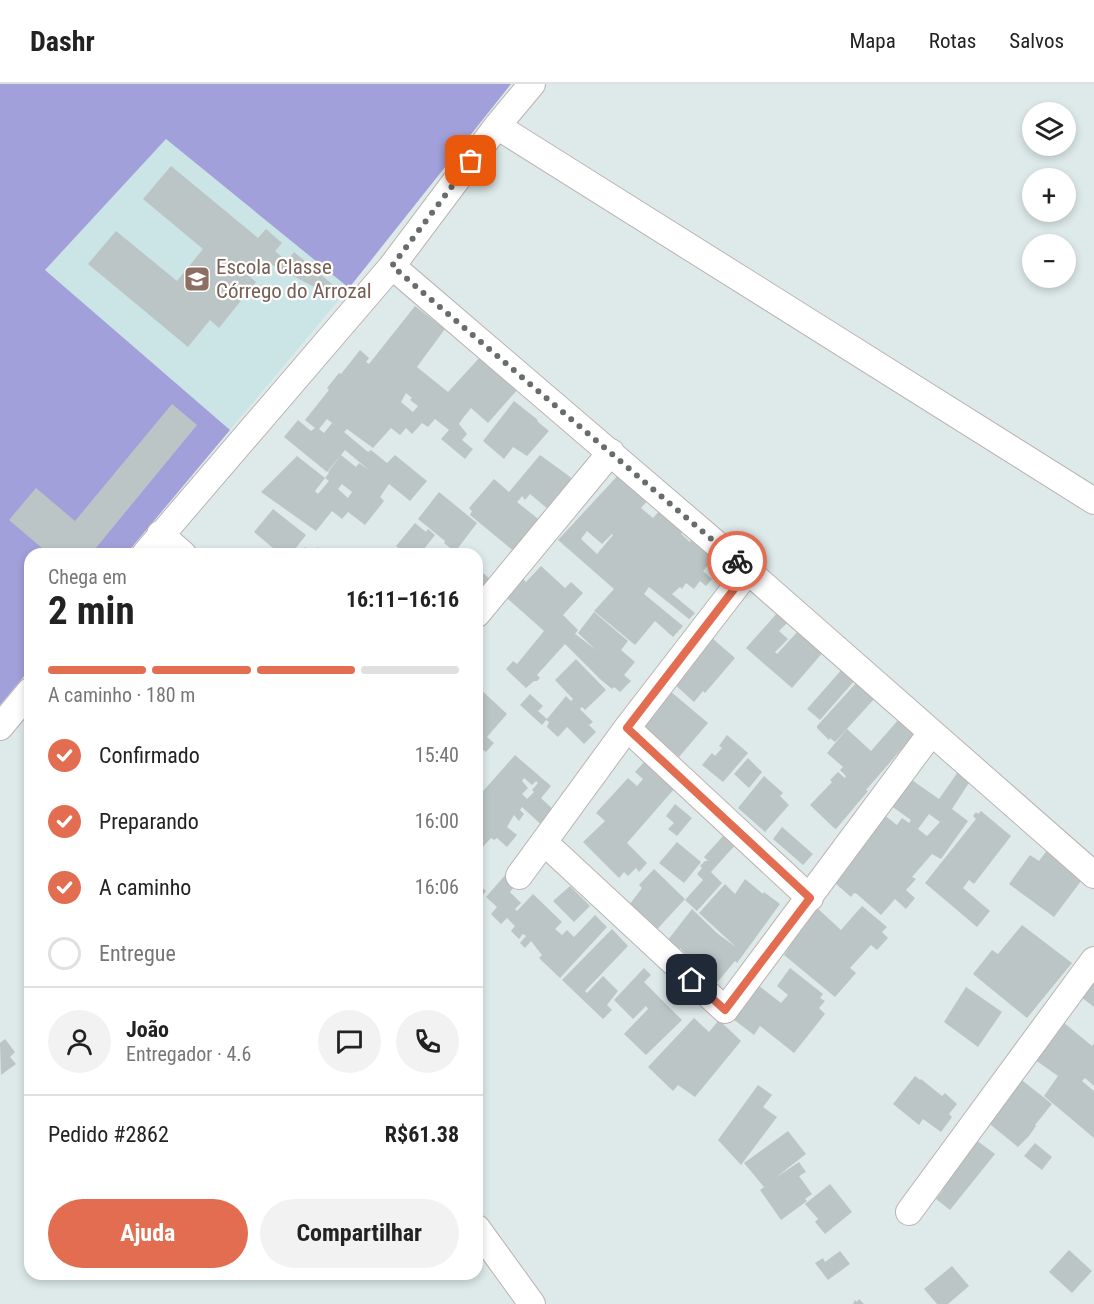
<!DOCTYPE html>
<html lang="pt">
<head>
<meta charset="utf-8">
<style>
  :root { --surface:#fff; --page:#f2f2f2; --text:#222; --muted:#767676; --line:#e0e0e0; --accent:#e36d51 }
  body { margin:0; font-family:"Roboto Condensed",sans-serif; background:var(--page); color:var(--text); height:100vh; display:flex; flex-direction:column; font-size:22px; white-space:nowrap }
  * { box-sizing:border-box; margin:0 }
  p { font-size:20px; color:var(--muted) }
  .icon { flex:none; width:33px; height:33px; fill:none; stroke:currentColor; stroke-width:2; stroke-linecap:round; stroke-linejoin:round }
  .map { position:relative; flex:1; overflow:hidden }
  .details { position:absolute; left:24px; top:464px; width:459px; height:732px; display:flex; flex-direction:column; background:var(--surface); border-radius:18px; box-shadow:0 3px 9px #0003 }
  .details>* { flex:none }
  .fabs { position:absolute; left:1022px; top:18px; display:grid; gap:12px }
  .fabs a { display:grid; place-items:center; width:54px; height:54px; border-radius:50%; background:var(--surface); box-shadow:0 3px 9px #0003; font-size:30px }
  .pin { position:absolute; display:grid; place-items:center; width:51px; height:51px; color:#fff; margin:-26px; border-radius:12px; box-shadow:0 3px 9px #0006 }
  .courier { position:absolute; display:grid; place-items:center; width:60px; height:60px; margin:-30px; border:4px solid #e36d51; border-radius:50%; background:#fff; color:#222; box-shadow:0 2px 8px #0007 }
  .overview em { font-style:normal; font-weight:700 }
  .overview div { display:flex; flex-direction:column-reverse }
  .overview { display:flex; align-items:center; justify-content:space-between; height:102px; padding:0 24px }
  h1 { font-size:39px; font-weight:700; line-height:45px }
  .bar { display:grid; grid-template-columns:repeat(4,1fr); gap:9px 6px; align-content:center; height:72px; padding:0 24px }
  .bar i { height:8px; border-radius:4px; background:var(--line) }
  .bar .current { background:var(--accent) }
  .bar p { grid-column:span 4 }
  .line { display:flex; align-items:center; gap:15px; padding:0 24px; border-top:2px solid var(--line) }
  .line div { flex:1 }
  .round { display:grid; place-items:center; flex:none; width:63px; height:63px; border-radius:32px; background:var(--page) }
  ol { padding:0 24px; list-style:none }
  li { display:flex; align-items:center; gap:18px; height:66px }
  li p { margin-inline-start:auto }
  li .icon { padding:6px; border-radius:50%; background:var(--accent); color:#fff; stroke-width:4 }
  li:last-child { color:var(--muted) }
  li i { width:33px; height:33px; border:3px solid var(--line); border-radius:50% }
  .cta { display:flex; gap:12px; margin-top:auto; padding:12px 24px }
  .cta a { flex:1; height:69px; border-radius:36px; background:var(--accent); color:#fff; font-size:24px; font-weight:700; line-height:69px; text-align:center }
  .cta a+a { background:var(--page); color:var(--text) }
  header { display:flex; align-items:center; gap:36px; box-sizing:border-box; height:84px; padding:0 30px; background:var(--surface); border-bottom:2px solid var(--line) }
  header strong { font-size:28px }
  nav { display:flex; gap:33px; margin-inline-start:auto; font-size:21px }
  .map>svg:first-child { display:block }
</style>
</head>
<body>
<header>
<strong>Dashr</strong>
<nav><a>Mapa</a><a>Rotas</a><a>Salvos</a></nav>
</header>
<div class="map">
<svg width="1094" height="1220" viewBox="0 0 1094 1220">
  <rect width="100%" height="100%" fill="#ddeae9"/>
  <path fill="#cbe4e5" d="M166,55L349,204L230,346L45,186Z"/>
  <path fill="#a2a0da" d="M0,0H511L349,204L166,55L45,186L230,346L127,469L30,470V585L0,621Z"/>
  <path fill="#bcc5c5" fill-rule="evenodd" d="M171,82L258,154L266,145L282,159L275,167L287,177L294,168L340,207L335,214L261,175L248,191L256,198L219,244L210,236L188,263L88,180L116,147L177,197L203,165L143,115Z
    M415,222L445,245L417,283L448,308L481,272L518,305L488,339L471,324L463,334L459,340L467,350L462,356L473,365L465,375L441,355L449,346L435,335L428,343L422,339L412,350L406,344L400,351L391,344L373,364L347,345L344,348L368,368L371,366L387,379L395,371L427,397L410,417L389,400L380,413L384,417L365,441L348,428L342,435L332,427L316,447L261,408L297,372L325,394L315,407L318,410L329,397L325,394L329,389L328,388L341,371L356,383L359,379L370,387L345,366L327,388L284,353L298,336L311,347L315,344L305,336L329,306L327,304L339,289L341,290L360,266L369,274L366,278L369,280ZM406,309L412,314L410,316L418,322L413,328L401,318ZM327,335L332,339L324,349L319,345ZM342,400L352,408L348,414L338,405Z
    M514,317L538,336L537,337L549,347L527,372L513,363L504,375L483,357Z
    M172,320L197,341L91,470H49L9,436L36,404L75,437Z
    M540,371L569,392L580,403L555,431L530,410L525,416L522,412L519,416L517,418L542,438L522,474L470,431L472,427L469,424L494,395L509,408Z
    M622,387L649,415L641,424L653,434L662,424L685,444L681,450L690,458L695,452L730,484L724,491L710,479L703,487L712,495L706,502L700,497L694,505L686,499L682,505L680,503L672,510L695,529L689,535L649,503L644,510L683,542L673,553L655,537L635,561L594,527L614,505L558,456ZM587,447L602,460L612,450L613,451L597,470L581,455Z
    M439,408L477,439L455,468L444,459L445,457L418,435Z
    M273,425L306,451L292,469L280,470L254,448Z
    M415,439L426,448L428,445L435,451L420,470H406L396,462Z
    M305,463L313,469L318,463L326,470H299Z
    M541,482L565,504L571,498L583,509L563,531L578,546L575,550L578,552L596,566L578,549L594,528L628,557L621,566L635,578L624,591L631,597L620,608L614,603L612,605L600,595L565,560L537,591L540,594L537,597H534L526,604L506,585L513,577L517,580L544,547L507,514L523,495L526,498Z
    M477,484L497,501L477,524Z
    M779,527L790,536L779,547L788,555L775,568L777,570L800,545L825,566L792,604L746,564Z
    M712,554L735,574L705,609L703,607L694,618L672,598Z
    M576,575L606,606L585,626L582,623L580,625L593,638L589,641L596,648L584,660L567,643L558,653L547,643L549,638L546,636L542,641L520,621L530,610L543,622L538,627L547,635L566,612L571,617L573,615L555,596Z
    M843,584L856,595L820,636L807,625Z
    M857,598L875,614L835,658L830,654L829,656L817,644V642Z
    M477,602L507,630L487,653L494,659L486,668L477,661Z
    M664,602L708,639L679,673L635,635Z
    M899,635L913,647L912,653L866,706L868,707L836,745L834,744L810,721L832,698L830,696L838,688L845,694L846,692L840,686L843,683L827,669L847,645L871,667Z
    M727,651L748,669L723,698L702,681L712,669L715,672L722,664L719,662Z
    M515,671L551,702L541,714L559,731L546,745L522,723L520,726L524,730L519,737L514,731L507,743L517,751L507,763L497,754L494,756L491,754L477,769V714ZM524,694L532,701L536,697L538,699L532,706L534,708L527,715L522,710L528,704L522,697Z
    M748,674L762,688L749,704L734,690Z
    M645,677L675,704L627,759L647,779L639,788L636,784L628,792L624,788L619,794L583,758L605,737L596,729L628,694L637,702L643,695L635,688Z
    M960,685L972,694L952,725L968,737L941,775L932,770L912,793L916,795L906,806L915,814L906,825L895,815L881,831L857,810L854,809L851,813L835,799L852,778L884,731L897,741L902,734L909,739L911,736L890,721L909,694L939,715ZM929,730L940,738L927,752L918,745Z
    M764,692L783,709L780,712L789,721L765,748L738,724Z
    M675,720L692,734L677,752L668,745L674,739L666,732Z
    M981,727L1011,752L974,800L969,796L963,804L990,827L977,843L925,799L976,735L973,732L976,728L978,730Z
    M782,743L813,770L803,781L773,755Z
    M724,751L737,759L711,788L722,799L697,827L685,816L703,796L697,790L702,784L700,782L705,777H708L704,773Z
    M677,758L701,778L684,799L659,779Z
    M1048,765L1084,793L1054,833L1009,800L1030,771L1039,777Z
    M654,785L685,815L649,854L623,829L642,804L639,801Z
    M506,790L517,799L510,808L521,819L515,825L517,827L533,810L562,838L555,845L562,851L567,846L574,853L595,831L607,843L560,894L539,874L542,871L531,857L525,864L520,859L526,852L523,850L519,855L511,847L515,842L507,834L501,840L491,830L497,823L486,813Z
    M745,795L763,810L764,808L780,820L737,879L735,877L715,901L693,882L695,879L680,864L675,870L664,861L692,825L718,850L736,863L699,829L725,800L735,810Z
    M477,799L486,807L478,817L477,815Z
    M570,802L590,822L574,838L553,817Z
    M862,822L887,843L882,848L888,854L877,866L871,861L850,884L856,889L835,913L784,871L816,823L841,846Z
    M1022,841L1072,879L1027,934L973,890L992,866L998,870Z
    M612,845L628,862L585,907L587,909L603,892L618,907L607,921L612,926L603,935L562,896Z
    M644,884L651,891L644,898L682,936L646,971L624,950L648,925L646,922L633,935L614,916Z
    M790,884L823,910L820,914L825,917L819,924L825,930L794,969L760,942L754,951L733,935L758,901L781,919L788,911L777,902Z
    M1094,896V923L1081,913Z
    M966,903L1002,928L978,963L944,938Z
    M694,934L709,948L719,936L741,957L695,1013L678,1001L673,1007L648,983Z
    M1063,938L1092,962L1094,959V1002L1085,994L1082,997L1094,1007V1054L1044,1012L1058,992L1031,973Z
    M5,955L15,968L10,973L16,980L1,991L0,959Z
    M915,992L920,996L921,995L942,1012L945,1009L957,1020L949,1030L952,1033L941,1048L923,1035L919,1041L893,1020Z
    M1018,993L1052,1020L1035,1041L1036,1042L1029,1052L1018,1063L986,1037Z
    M758,1001L772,1011L763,1023L777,1033L741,1081L718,1056Z
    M788,1047L806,1070L775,1094L799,1078L806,1088L799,1092L812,1110L805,1115L807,1117L781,1136L760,1106L764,1103L744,1079Z
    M972,1053L995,1070L950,1126L936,1115L943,1106L932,1098Z
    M1035,1059L1052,1073L1042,1086L1024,1072Z
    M830,1100L852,1128L825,1150L815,1138L818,1135L805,1120Z
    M1069,1166L1092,1187L1072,1209L1049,1188Z
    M840,1167L850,1180L828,1196L815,1179L823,1174L825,1178Z
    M952,1182L969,1202L948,1220H937L924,1205Z
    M184,1190H203L196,1195L193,1191L188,1195Z
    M859,1215L864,1220H853L855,1216L857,1218Z"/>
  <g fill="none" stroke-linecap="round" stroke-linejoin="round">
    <defs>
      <path id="minor" d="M497,42L1094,417
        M392,182L748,487L1094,791
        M160,450L183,470
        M145,470L392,182L497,42L532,0
        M477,530L611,368
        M0,643L30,607
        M627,644L810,814
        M544,758L725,926L931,649
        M519,792L627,644L748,487
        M909,1128L1094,876
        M477,1144L532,1220"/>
    </defs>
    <use href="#minor" stroke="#bbb3b1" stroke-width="28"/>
    <use href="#minor" stroke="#fff" stroke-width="26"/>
  </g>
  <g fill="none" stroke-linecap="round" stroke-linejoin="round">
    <path stroke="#686d6c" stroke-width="6" stroke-dasharray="0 10.8" d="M471,77L392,182L737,477"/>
    <path stroke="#e36d51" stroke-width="8" d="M692,896L725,926L810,814L627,644L748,487L737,477"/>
  </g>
  <defs>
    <symbol id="school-square" viewBox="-11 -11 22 22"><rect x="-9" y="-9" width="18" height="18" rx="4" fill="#8d6e63" stroke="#fff"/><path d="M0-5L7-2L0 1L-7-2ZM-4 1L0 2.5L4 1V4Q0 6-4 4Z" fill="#fff"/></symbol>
  </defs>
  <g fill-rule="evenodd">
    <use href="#school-square" x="182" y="180" width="30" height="30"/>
  </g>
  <g text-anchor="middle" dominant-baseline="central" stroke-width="4.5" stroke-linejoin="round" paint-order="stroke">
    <g font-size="21" fill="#785e54" stroke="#fff" text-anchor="start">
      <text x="216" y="183">Escola Classe<tspan x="216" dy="24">Córrego do Arrozal</tspan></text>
    </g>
  </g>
</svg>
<div class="fabs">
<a><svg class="icon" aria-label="layers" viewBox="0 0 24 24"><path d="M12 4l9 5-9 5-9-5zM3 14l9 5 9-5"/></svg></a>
<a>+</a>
<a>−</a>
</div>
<div class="pin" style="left:471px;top:77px;background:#ea580c"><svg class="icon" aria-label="bag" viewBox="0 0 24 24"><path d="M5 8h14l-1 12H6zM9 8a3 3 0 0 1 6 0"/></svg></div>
<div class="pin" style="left:692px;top:896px;background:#1f2937"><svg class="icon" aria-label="home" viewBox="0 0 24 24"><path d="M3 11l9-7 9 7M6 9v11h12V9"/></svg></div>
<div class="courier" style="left:737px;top:477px"><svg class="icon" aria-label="bike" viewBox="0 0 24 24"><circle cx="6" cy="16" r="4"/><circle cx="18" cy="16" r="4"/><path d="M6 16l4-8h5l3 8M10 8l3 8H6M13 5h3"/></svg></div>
<section class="details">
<div class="overview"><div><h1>2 min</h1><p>Chega em</p></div><em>16:11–16:16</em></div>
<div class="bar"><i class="current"></i><i class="current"></i><i class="current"></i><i></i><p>A caminho · 180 m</p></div>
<ol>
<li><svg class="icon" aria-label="check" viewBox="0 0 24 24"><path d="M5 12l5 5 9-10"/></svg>Confirmado<p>15:40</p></li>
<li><svg class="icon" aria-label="check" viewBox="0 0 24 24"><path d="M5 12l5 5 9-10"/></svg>Preparando<p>16:00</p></li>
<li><svg class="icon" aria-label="check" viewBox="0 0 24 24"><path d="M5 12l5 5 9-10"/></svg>A caminho<p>16:06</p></li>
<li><i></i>Entregue</li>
</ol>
<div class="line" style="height:108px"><a class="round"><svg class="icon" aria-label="person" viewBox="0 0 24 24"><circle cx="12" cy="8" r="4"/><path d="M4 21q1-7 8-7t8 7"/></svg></a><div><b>João</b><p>Entregador · 4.6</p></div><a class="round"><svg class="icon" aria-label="chat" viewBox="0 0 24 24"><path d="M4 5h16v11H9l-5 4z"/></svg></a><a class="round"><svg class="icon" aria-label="phone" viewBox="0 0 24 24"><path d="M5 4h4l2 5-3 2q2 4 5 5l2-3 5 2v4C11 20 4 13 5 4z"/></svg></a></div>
<div class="line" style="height:78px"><div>Pedido #2862</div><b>R$61.38</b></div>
<div class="cta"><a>Ajuda</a><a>Compartilhar</a></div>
</section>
</div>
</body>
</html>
